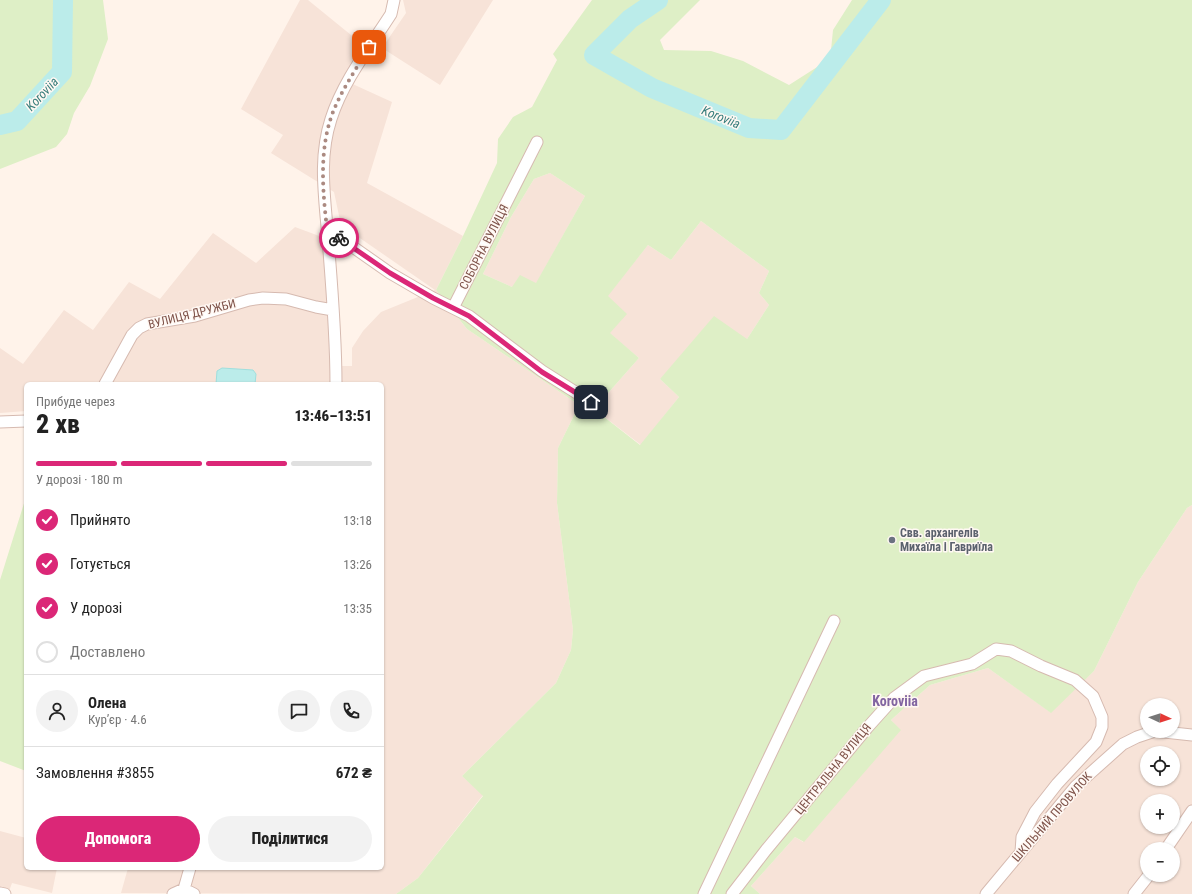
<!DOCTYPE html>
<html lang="uk">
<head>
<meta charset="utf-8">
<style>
  :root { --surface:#fff; --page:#f2f2f2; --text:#222; --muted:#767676; --line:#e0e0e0; --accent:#db2777 }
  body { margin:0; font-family:"Roboto Condensed",sans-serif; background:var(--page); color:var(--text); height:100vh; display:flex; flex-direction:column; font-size:15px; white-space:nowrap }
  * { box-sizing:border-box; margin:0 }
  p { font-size:13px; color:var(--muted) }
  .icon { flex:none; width:22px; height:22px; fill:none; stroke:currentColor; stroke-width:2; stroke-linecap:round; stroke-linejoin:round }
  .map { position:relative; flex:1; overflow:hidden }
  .sheet { position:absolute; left:24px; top:382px; width:360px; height:488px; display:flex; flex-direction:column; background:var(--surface); border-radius:6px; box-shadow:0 1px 3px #0004 }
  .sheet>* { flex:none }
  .needle { width:26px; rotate:94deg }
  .buttons { position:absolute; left:1140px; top:698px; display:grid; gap:8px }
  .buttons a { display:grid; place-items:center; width:40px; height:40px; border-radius:50%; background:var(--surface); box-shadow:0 1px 3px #0004; font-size:20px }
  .pin { position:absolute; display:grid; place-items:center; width:34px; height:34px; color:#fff; margin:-17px; border-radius:8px; box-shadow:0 2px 6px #0006 }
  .courier { position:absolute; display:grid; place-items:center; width:40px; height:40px; margin:-20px; border:3px solid #db2777; border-radius:50%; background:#fff; color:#222; box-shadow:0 1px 5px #0007 }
  .overview em { font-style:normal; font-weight:800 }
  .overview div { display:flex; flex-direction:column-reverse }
  .overview { display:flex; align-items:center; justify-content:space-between; height:68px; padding:0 12px }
  h1 { font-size:26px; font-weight:800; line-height:30px }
  .bar { display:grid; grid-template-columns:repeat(4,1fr); gap:6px 4px; align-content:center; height:48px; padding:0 12px }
  .bar i { height:5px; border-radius:3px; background:var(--line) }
  .bar .current { background:var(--accent) }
  .bar p { grid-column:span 4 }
  .line { display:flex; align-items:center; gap:10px; padding:0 12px; border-top:1px solid var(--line) }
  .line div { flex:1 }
  .round { display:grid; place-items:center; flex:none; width:42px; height:42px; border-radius:21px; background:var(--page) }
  ol { padding:0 12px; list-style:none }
  li { display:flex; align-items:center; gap:12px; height:44px }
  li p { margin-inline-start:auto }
  li .icon { padding:4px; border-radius:50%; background:var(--accent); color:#fff; stroke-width:4 }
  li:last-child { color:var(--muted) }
  li i { width:22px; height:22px; border:2px solid var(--line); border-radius:50% }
  .button { display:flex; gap:8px; margin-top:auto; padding:8px 12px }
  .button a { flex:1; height:46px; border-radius:24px; background:var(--accent); color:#fff; font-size:16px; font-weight:800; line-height:46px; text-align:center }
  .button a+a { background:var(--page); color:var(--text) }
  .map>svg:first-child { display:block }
</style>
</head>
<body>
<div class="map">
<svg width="1192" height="894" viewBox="0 0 1192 894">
  <rect width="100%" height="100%" fill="#fff3ea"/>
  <path fill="#f7e3d8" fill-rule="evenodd" d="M300,0H308L367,48L346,81L392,102L367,183L463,236L436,290L467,329L579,405L558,448L557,503L573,630L571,650L556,683L462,776L483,795L418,878L396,894L121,893L128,868H382V384H26V411L0,413V348L23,364L64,310L93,330L129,282L160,299L213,233L256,263L295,227L330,240L337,366H352V348L363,331L381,312L435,290L341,225L334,192L271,153L283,135L241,109Z
    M403,0H493L440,85L382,48L406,13Z
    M550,173L585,196L536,284L512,287L483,274L511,217L534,179Z
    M701,221L769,271L759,293L769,305L747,339L660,379L679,397L641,445L594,409L639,358L609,333L607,296L648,245L671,260Z
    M1192,505V894H760L751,886L795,837L803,842L900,730L891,720L930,685L988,668L1050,712L1094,671L1138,582L1187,508ZM1147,705H1173V731H1147ZM1147,753H1173V779H1147ZM1147,801H1173V827H1147ZM1147,849H1173V875H1147Z
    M0,831L26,838V868H57L52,893L12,883L8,894H0Z"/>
  <path fill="#deefc6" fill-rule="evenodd" d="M0,0H103L108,39L90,86L74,113L67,134L56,147L0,169Z
    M592,0H700L660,40L664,50L711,51L743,61L789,85L825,62L831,50L833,30L852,0H1192V505L1187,508L1138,582L1094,671L1051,713L988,668L930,685L891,720L901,730L804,842L795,837L751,886L760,894H396L418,878L483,796L462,776L556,683L571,650L573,630L557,503L558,448L579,405L467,329L436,290L463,236L497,163L498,139L513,117L532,107L557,60L553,54ZM550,173L585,196L536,283L520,275L512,287L483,274L511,217L534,179ZM701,221L769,271L759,293L769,305L747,339L714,316L660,379L679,397L640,445L594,409L639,358L610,333L627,314L608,296L648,245L671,260Z
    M26,497V771L0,761V580Z"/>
  <path fill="#bbecea" stroke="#a0dfdd" d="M222,368L253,370L256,374L255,384H216L217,371Z"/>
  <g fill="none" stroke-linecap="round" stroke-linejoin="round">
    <path stroke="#bbecea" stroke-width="20" d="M658,0L630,19L594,55L652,88L749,128L781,130L881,0
      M0,125L17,121L62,72L63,0"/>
    <defs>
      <path id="street" d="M328,237L343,240L390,273L433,298L469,316L542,371L591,402
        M453,308L537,142
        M105,384L132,335L139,328L147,324L195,316L249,300L263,298L286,299L316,307L333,310
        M336,384C336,336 332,287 328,239C325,198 318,159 331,119C343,81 370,47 391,14L394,0
        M0,422L26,421
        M1166,849L1192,811
        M184,889L190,868
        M184,889L194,894
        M0,893L5,894
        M173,894L184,889
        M704,894L834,621
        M732,894L766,850L867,728L894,698L924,676L972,664L996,649L1011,651L1041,666L1075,680L1093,696L1102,717V727L1096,742L1057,784L1035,812L1022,837L1021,852
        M986,894L1076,786L1123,744L1137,737L1155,731L1192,735
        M1134,894L1149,875"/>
    </defs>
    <use href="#street" stroke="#d6bab0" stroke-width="13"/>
    <use href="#street" stroke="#fff" stroke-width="11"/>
  </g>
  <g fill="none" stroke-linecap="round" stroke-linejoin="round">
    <path stroke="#ab8a81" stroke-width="4" stroke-dasharray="0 7.2" d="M339,238L328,237C323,196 318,151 333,112C342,89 357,68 369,47"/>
    <path stroke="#db2777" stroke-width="5" d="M339,238L390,273L433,298L469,316L542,372L591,402"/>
  </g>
  <circle fill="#6b7280" stroke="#fff8f3" stroke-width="1.5" cx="892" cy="540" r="4"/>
  <g text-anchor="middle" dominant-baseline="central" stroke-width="3" stroke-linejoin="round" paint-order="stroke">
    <g font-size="12" fill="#7e5249" stroke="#fff8f3">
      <text transform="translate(484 247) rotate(-63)">СОБОРНА ВУЛИЦЯ</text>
      <text transform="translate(192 314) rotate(-14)">ВУЛИЦЯ ДРУЖБИ</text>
      <text transform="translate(833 769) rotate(-51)">ЦЕНТРАЛЬНА ВУЛИЦЯ</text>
      <text transform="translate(1052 817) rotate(-49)">ШКІЛЬНИЙ ПРОВУЛОК</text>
    </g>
    <g font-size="12" font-weight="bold" fill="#5b616d" stroke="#fff8f3" text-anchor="start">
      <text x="900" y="533">Свв. архангелів<tspan x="900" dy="14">Михаїла і Гавриїла</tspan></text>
    </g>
    <g font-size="13" font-style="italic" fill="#377d7c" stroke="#fff8f3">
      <text transform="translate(42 94) rotate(-47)">Koroviia</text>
      <text transform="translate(721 117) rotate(22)">Koroviia</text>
    </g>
    <g font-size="14" font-weight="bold" fill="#8265a1" stroke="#fff8f3">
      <text x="895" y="701">Koroviia</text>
    </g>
  </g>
</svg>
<div class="buttons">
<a><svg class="needle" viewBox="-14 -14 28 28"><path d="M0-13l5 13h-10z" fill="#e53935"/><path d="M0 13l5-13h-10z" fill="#767676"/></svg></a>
<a><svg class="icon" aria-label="locate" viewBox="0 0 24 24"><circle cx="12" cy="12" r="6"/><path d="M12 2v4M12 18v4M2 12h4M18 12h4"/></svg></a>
<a>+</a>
<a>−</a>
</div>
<div class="pin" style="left:369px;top:47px;background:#ea580c"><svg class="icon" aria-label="bag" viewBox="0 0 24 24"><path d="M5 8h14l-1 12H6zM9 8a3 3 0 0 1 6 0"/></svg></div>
<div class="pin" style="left:591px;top:402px;background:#1f2937"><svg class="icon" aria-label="home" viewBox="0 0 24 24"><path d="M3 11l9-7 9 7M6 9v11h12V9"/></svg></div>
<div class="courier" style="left:339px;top:238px"><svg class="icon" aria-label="bike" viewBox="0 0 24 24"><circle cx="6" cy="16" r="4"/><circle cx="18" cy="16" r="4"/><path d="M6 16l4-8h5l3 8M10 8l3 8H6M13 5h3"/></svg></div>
<section class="sheet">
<div class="overview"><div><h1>2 хв</h1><p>Прибуде через</p></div><em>13:46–13:51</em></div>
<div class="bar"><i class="current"></i><i class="current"></i><i class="current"></i><i></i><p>У дорозі · 180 m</p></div>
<ol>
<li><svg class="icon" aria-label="check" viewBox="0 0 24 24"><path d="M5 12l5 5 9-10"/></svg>Прийнято<p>13:18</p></li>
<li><svg class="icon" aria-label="check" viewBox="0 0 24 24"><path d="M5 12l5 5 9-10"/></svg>Готується<p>13:26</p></li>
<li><svg class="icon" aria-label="check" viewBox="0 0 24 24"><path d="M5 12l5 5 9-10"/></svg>У дорозі<p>13:35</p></li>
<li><i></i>Доставлено</li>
</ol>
<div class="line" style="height:72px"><a class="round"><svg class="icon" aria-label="person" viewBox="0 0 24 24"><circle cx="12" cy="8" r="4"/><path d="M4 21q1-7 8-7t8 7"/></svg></a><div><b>Олена</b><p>Кур’єр · 4.6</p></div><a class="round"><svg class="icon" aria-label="chat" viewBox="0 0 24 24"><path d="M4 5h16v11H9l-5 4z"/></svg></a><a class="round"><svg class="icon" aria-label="phone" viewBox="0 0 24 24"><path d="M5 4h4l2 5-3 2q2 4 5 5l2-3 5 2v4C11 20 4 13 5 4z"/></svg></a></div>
<div class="line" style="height:52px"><div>Замовлення #3855</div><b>672 ₴</b></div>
<div class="button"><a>Допомога</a><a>Поділитися</a></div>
</section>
</div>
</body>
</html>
